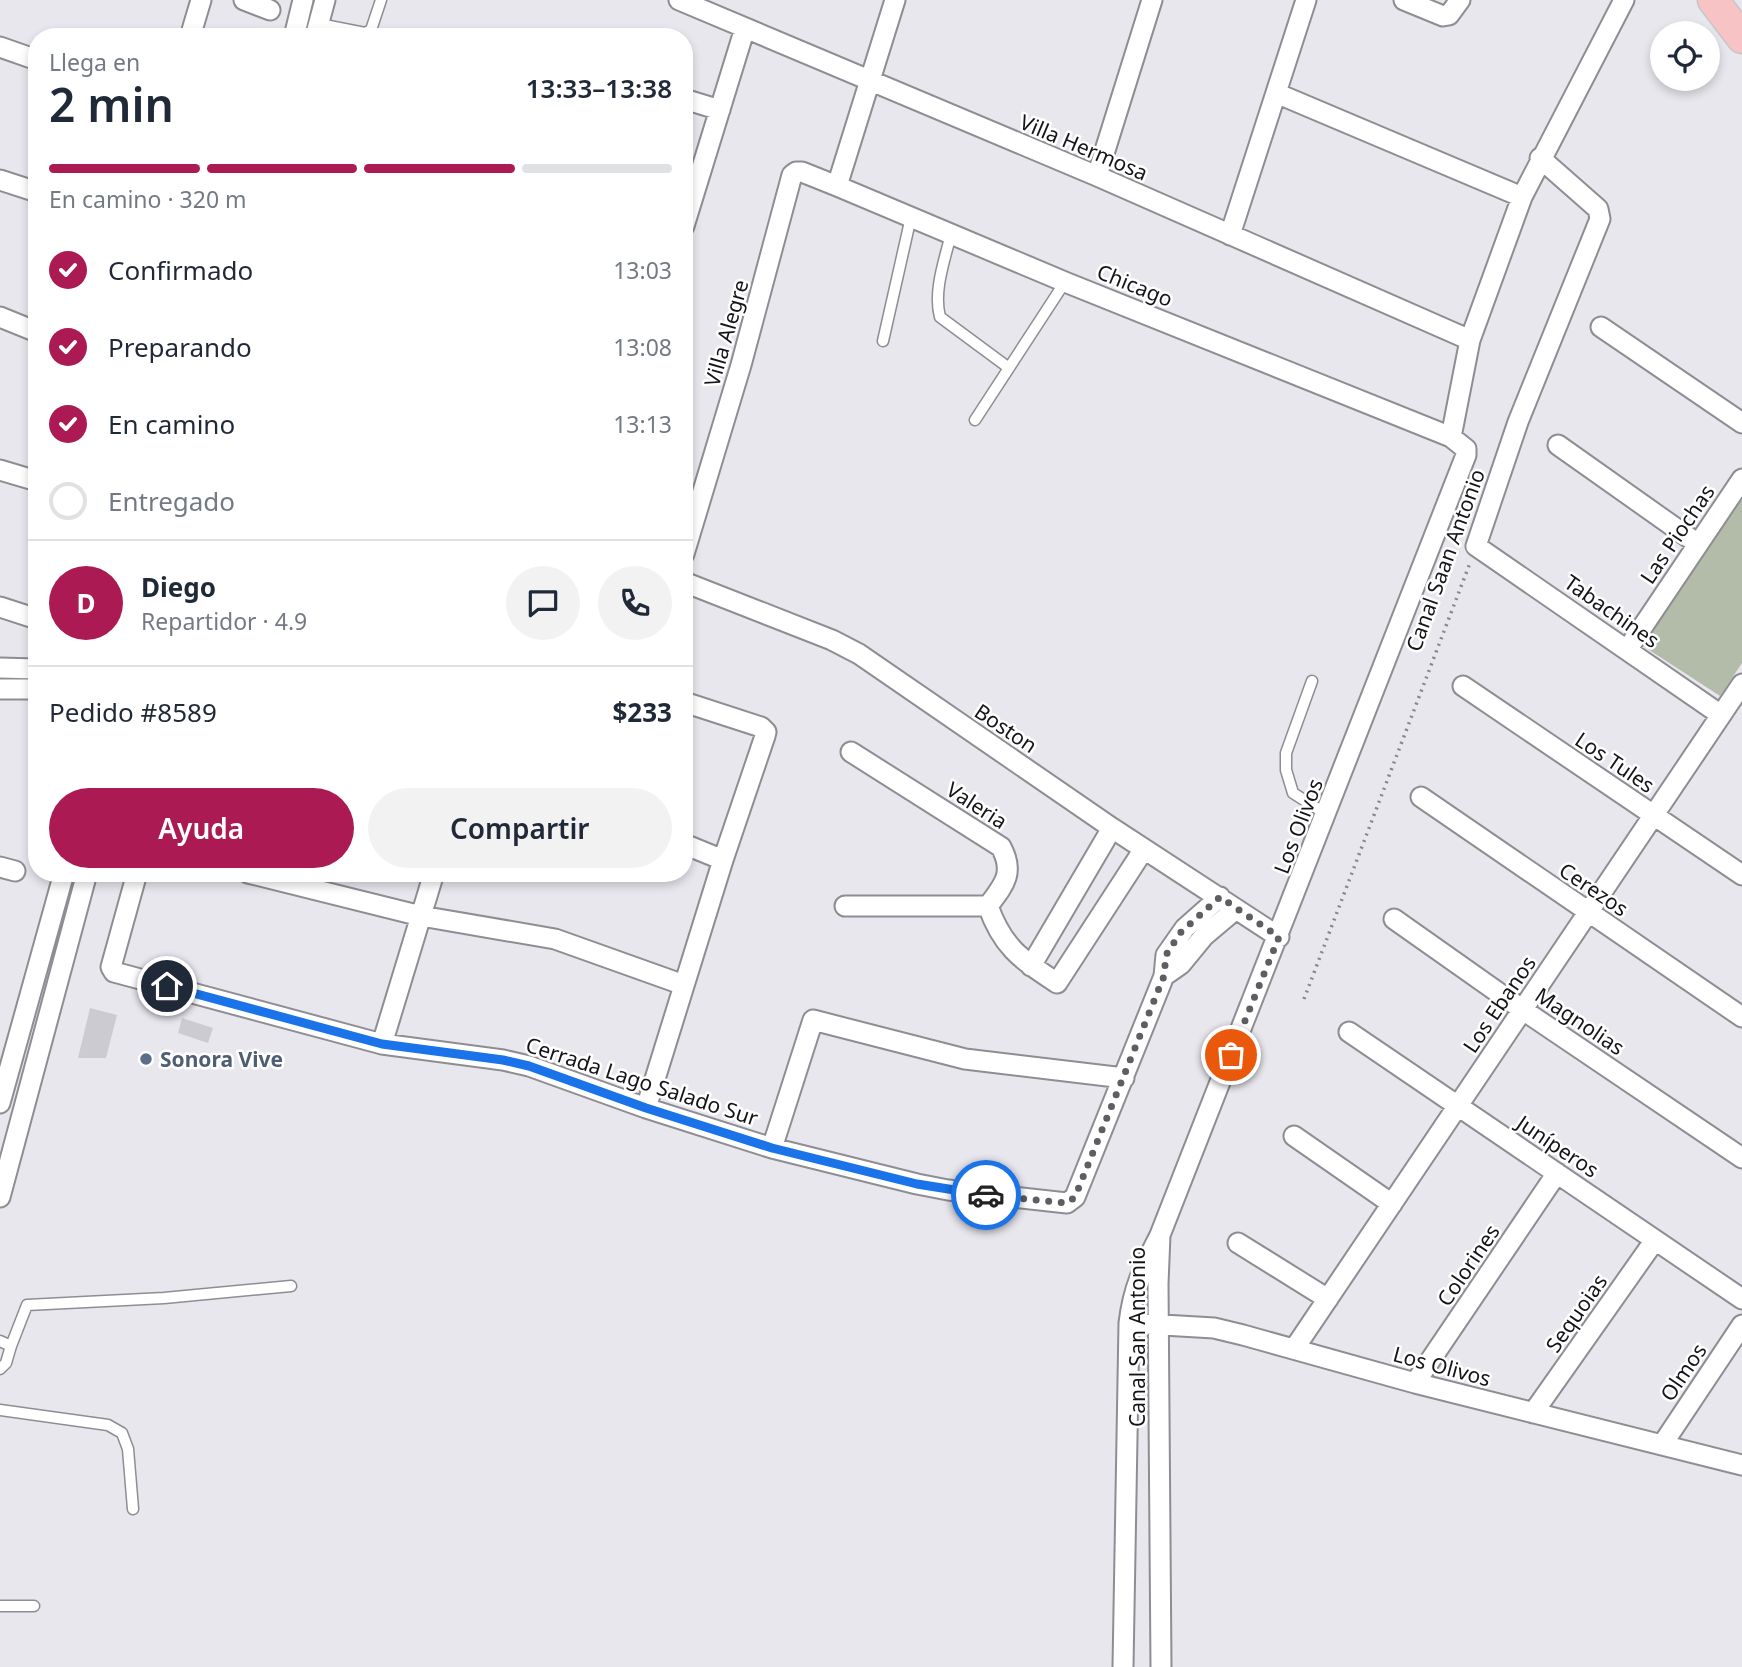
<!DOCTYPE html>
<html lang="es">
<head>
<meta charset="utf-8">
<style>
  :root { --surface:#fff; --page:#f2f2f3; --text:#1f2937; --muted:#747a83; --line:#e0e1e3; --accent:#ab1a52 }
  body { margin:0; font-family:"Noto Sans",sans-serif; background:var(--page); color:var(--text); height:100vh; display:flex; flex-direction:column; font-size:26px; white-space:nowrap }
  * { box-sizing:border-box; margin:0 }
  p { font-size:23px; color:var(--muted) }
  .icon { flex:none; width:38px; height:38px; fill:none; stroke:currentColor; stroke-width:2; stroke-linecap:round; stroke-linejoin:round }
  .map { position:relative; flex:1; overflow:hidden }
  .details { position:absolute; left:28px; top:28px; width:665px; height:854px; display:flex; flex-direction:column; background:var(--surface); border-radius:28px; box-shadow:0 4px 10px #0003 }
  .details>* { flex:none }
  .controls { position:absolute; left:1650px; top:21px; display:grid; gap:14px }
  .controls a { display:grid; place-items:center; width:70px; height:70px; border-radius:50%; background:var(--surface); box-shadow:0 4px 10px #0003; font-size:35px }
  .pin { position:absolute; display:grid; place-items:center; width:60px; height:60px; color:#fff; margin:-30px; border:4px solid #fff; border-radius:50%; box-shadow:0 2px 7px #0007 }
  .courier { position:absolute; display:grid; place-items:center; width:70px; height:70px; margin:-35px; border:5px solid #1a73e8; border-radius:50%; background:#fff; color:#222; box-shadow:0 2px 9px #0007 }
  .overview em { font-style:normal; font-weight:600 }
  .overview div { display:flex; flex-direction:column-reverse }
  .overview { display:flex; align-items:center; justify-content:space-between; height:119px; padding:0 21px }
  h1 { font-size:46px; font-weight:600; line-height:52px }
  .bar { display:grid; grid-template-columns:repeat(4,1fr); gap:10px 7px; align-content:center; height:84px; padding:0 21px }
  .bar i { height:9px; border-radius:5px; background:var(--line) }
  .bar .selected { background:var(--accent) }
  .bar p { grid-column:span 4 }
  .line { display:flex; align-items:center; gap:18px; padding:0 21px; border-top:2px solid var(--line) }
  .line div { flex:1 }
  .round { display:grid; place-items:center; flex:none; width:74px; height:74px; border-radius:37px; background:var(--page) }
  ol { padding:0 21px; list-style:none }
  li { display:flex; align-items:center; gap:21px; height:77px }
  li p { margin-inline-start:auto }
  li .icon { padding:7px; border-radius:50%; background:var(--accent); color:#fff; stroke-width:4 }
  li:last-child { color:var(--muted) }
  li i { width:38px; height:38px; border:4px solid var(--line); border-radius:50% }
  .cta { display:flex; gap:14px; margin-top:auto; padding:14px 21px }
  .cta a { flex:1; height:80px; border-radius:42px; background:var(--accent); color:#fff; font-size:28px; font-weight:600; line-height:80px; text-align:center }
  .cta a+a { background:var(--page); color:var(--text) }
  .map>svg:first-child { display:block }
</style>
</head>
<body>
<div class="map">
<svg width="1742" height="1667" viewBox="0 0 1742 1667">
  <rect width="100%" height="100%" fill="#e8e7ee"/>
  <path fill="#b3bca8" d="M1742,490V663L1720,696L1640,644Z"/>
  <path fill="#cccbd2" d="M90,1008L117,1015L106,1058H78Z
    M182,1018L213,1028L208,1043L178,1033Z"/>
  <g fill="none" stroke-linecap="round" stroke-linejoin="round">
    <defs>
      <path id="lane" d="M319,24L365,33L371,30L381,0
        M951,234C945,259 933,291 940,317L1009,368
        M883,341L911,217
        M975,420L1065,282
        M1312,681L1286,753V770L1293,793L1326,814
        M0,1341L11,1346L6,1363L0,1369
        M11,1346L27,1305L164,1298L291,1286
        M0,1410L108,1425L122,1433L128,1449L133,1509
        M0,1606H34"/>
      <path id="street" d="M244,0L270,10
        M679,0L1097,176L1470,340
        M1404,0L1443,16L1449,15L1460,0
        M190,37L201,0
        M294,37L303,0
        M315,37L325,0
        M0,47L37,60
        M1276,93L1522,197
        M684,99L720,110
        M1540,158L1598,209L1600,219L1518,422L1476,546L1721,715
        M1097,176L1152,0
        M0,180L37,192
        M837,186L895,0
        M684,226L745,28
        M1230,235L1306,0
        M0,317L37,332
        M1601,327L1742,423
        M1451,437L1470,340L1522,197L1624,0
        M1558,445L1698,544
        M0,470L37,481
        M684,554L741,365L792,175L796,172H802L837,186L1065,282L1451,437L1466,449V455L1160,1235
        M684,582L832,640L859,654L1112,828L1279,937
        M0,607L37,619
        M1627,650L1742,479
        M0,668L37,669
        M1463,686L1742,875
        M0,689H37
        M851,752L1001,847C1015,873 1004,885 988,906C1003,948 1021,959 1057,983L1144,849
        M1421,797L1742,1017
        M684,844L723,860
        M0,867L15,871
        M137,873L111,967L114,972L382,1044L503,1060L529,1066L646,1108L772,1148L917,1184L948,1190L1067,1203L1075,1197L1164,976L1166,955L1185,928L1220,897
        M248,873L421,916L555,939L684,985
        M845,906H988
        M1394,919L1523,1010L1742,1158
        M1031,966L1112,828
        M1164,976L1181,964L1204,936L1236,909
        M1349,1032L1742,1299
        M382,1044L434,873
        M0,1103L64,873
        M646,1108L723,860L765,736L766,732L761,727L684,702
        M1294,1136L1392,1204
        M772,1148L813,1020L965,1059L1124,1078
        M0,1197L87,873
        M1238,1243L1328,1299
        M1129,1323L1214,1328L1243,1335L1415,1383L1742,1465
        M1294,1349L1742,684
        M1415,1383L1557,1173
        M1533,1413L1655,1240
        M1662,1445L1742,1325
        M1123,1667L1129,1323C1133,1288 1144,1266 1160,1235L1158,1284L1161,1667"/>
      <path id="primary" d="M1713,0L1742,38"/>
    </defs>
    <use href="#lane" stroke="#8e8d93" stroke-width="13"/>
    <use href="#street" stroke="#8e8d93" stroke-width="23"/>
    <use href="#primary" stroke="#c7c6c7" stroke-width="33"/>
    <path stroke="#87868b" stroke-width="3.5" stroke-dasharray="2 5" stroke-linecap="butt" d="M1304,999L1470,563"/>
    <use href="#lane" stroke="#fff" stroke-width="10"/>
    <use href="#street" stroke="#fff" stroke-width="19"/>
    <use href="#primary" stroke="#f7c3c4" stroke-width="30"/>
  </g>
  <g fill="none" stroke-linecap="round" stroke-linejoin="round">
    <path stroke="#5e5d62" stroke-width="7" stroke-dasharray="0 12.6" d="M986,1195L1067,1203L1075,1197L1164,976L1166,955L1180,933L1220,897L1279,937L1231,1055"/>
    <path stroke="#1a73e8" stroke-width="9" d="M167,986L382,1044L503,1060L529,1066L646,1108L772,1148L917,1184L986,1195"/>
  </g>
  <circle fill="#5c6f8a" stroke="#fff" stroke-width="2.5" cx="146" cy="1059" r="7"/>
  <g text-anchor="middle" dominant-baseline="central" stroke-width="5" stroke-linejoin="round" paint-order="stroke">
    <g font-size="21" fill="#141316" stroke="#fff">
      <text transform="translate(1084 147) rotate(23)">Villa Hermosa</text>
      <text transform="translate(1135 285) rotate(22)">Chicago</text>
      <text transform="translate(726 333) rotate(-74)">Villa Alegre</text>
      <text transform="translate(1677 534) rotate(-56)">Las Piochas</text>
      <text transform="translate(1445 560) rotate(-70)">Canal Saan Antonio</text>
      <text transform="translate(1612 611) rotate(35)">Tabachines</text>
      <text transform="translate(1006 728) rotate(34)">Boston</text>
      <text transform="translate(1615 762) rotate(34)">Los Tules</text>
      <text transform="translate(977 805) rotate(33)">Valeria</text>
      <text transform="translate(1298 826) rotate(-69)">Los Olivos</text>
      <text transform="translate(1594 889) rotate(34)">Cerezos</text>
      <text transform="translate(1499 1004) rotate(-56)">Los Ebanos</text>
      <text transform="translate(1580 1021) rotate(34)">Magnolias</text>
      <text transform="translate(642 1081) rotate(18)">Cerrada Lago Salado Sur</text>
      <text transform="translate(1558 1146) rotate(34)">Juníperos</text>
      <text transform="translate(1468 1265) rotate(-56)">Colorines</text>
      <text transform="translate(1576 1313) rotate(-55)">Sequoias</text>
      <text transform="translate(1137 1337) rotate(-90)">Canal San Antonio</text>
      <text transform="translate(1442 1366) rotate(15)">Los Olivos</text>
      <text transform="translate(1683 1372) rotate(-56)">Olmos</text>
    </g>
    <g font-size="21" font-weight="bold" fill="#4e5e75" stroke="#fff" text-anchor="start">
      <text x="160" y="1059">Sonora Vive</text>
    </g>
  </g>
</svg>
<div class="controls">
<a><svg class="icon" aria-label="locate" viewBox="0 0 24 24"><circle cx="12" cy="12" r="6"/><path d="M12 2v4M12 18v4M2 12h4M18 12h4"/></svg></a>
</div>
<div class="pin" style="left:1231px;top:1055px;background:#ea580c"><svg class="icon" aria-label="bag" viewBox="0 0 24 24"><path d="M5 8h14l-1 12H6zM9 8a3 3 0 0 1 6 0"/></svg></div>
<div class="pin" style="left:167px;top:986px;background:#1f2937"><svg class="icon" aria-label="home" viewBox="0 0 24 24"><path d="M3 11l9-7 9 7M6 9v11h12V9"/></svg></div>
<div class="courier" style="left:986px;top:1195px"><svg class="icon" aria-label="car" viewBox="0 0 24 24"><path d="M5 17H2v-5l4-1 3-4h7l3 4 3 1v5h-3M9 17h6M6 11h13"/><circle cx="7" cy="17" r="2"/><circle cx="17" cy="17" r="2"/></svg></div>
<section class="details">
<div class="overview"><div><h1>2 min</h1><p>Llega en</p></div><em>13:33–13:38</em></div>
<div class="bar"><i class="selected"></i><i class="selected"></i><i class="selected"></i><i></i><p>En camino · 320 m</p></div>
<ol>
<li><svg class="icon" aria-label="check" viewBox="0 0 24 24"><path d="M5 12l5 5 9-10"/></svg>Confirmado<p>13:03</p></li>
<li><svg class="icon" aria-label="check" viewBox="0 0 24 24"><path d="M5 12l5 5 9-10"/></svg>Preparando<p>13:08</p></li>
<li><svg class="icon" aria-label="check" viewBox="0 0 24 24"><path d="M5 12l5 5 9-10"/></svg>En camino<p>13:13</p></li>
<li><i></i>Entregado</li>
</ol>
<div class="line" style="height:126px"><b class="round" style="background:var(--accent);color:#fff">D</b><div><b>Diego</b><p>Repartidor · 4.9</p></div><a class="round"><svg class="icon" aria-label="chat" viewBox="0 0 24 24"><path d="M4 5h16v11H9l-5 4z"/></svg></a><a class="round"><svg class="icon" aria-label="phone" viewBox="0 0 24 24"><path d="M5 4h4l2 5-3 2q2 4 5 5l2-3 5 2v4C11 20 4 13 5 4z"/></svg></a></div>
<div class="line" style="height:91px"><div>Pedido #8589</div><b>$233</b></div>
<div class="cta"><a>Ayuda</a><a>Compartir</a></div>
</section>
</div>
</body>
</html>
